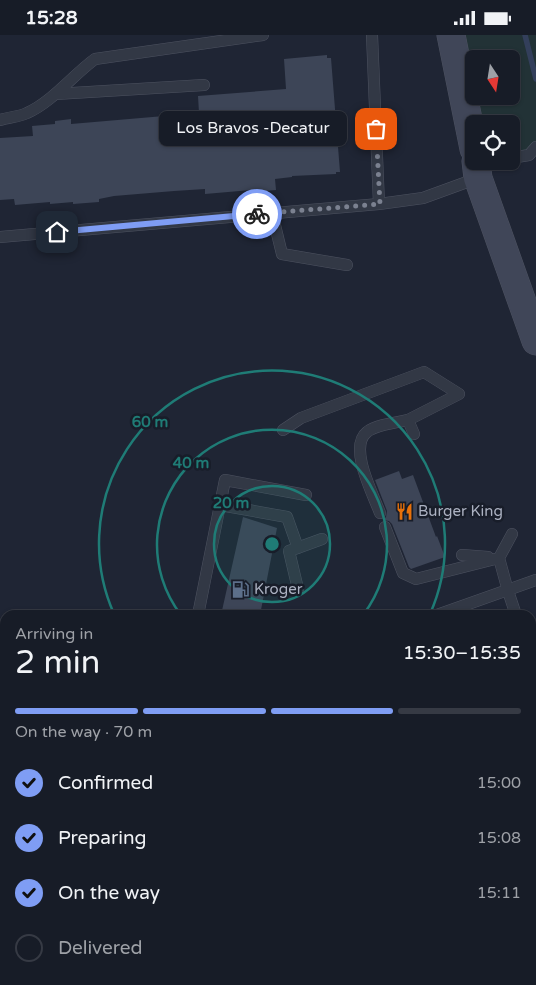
<!DOCTYPE html>
<html lang="en">
<head>
<meta charset="utf-8">
<style>
  :root { --surface:#171c27; --page:#242933; --text:#f1f3f6; --muted:#9ea1a7; --line:#363a44; --accent:#7f9df4 }
  body { margin:0; font-family:"Varela Round",sans-serif; background:var(--page); color:var(--text); height:100vh; display:flex; flex-direction:column; font-size:19px; white-space:nowrap }
  * { box-sizing:border-box; margin:0 }
  p { font-size:16px; color:var(--muted) }
  .icon { flex:none; width:28px; height:28px; fill:none; stroke:currentColor; stroke-width:2; stroke-linecap:round; stroke-linejoin:round }
  .map { position:relative; flex:1; overflow:hidden }
  .panel { position:absolute; left:0px; top:575px; width:536px; height:375px; display:flex; flex-direction:column; background:var(--surface); border-radius:15px 15px 0 0; box-shadow:0 1px 4px #0004,0 0 0 1px var(--line) }
  .panel>* { flex:none }
  .needle { width:32px; rotate:168deg }
  .buttons { position:absolute; left:465px; top:15px; display:grid; gap:10px }
  .buttons a { display:grid; place-items:center; width:55px; height:55px; border-radius:8px; background:var(--surface); box-shadow:0 1px 4px #0004,0 0 0 1px var(--line); font-size:25px }
  .pin { position:absolute; display:grid; place-items:center; width:42px; height:42px; color:#fff; margin:-21px; border-radius:10px; box-shadow:0 2px 8px #0006 }
  .courier { position:absolute; display:grid; place-items:center; width:50px; height:50px; margin:-25px; border:4px solid #7f9df4; border-radius:50%; background:#fff; color:#222; box-shadow:0 1px 6px #0007 }
  .bubble { position:absolute; height:35px; border-radius:8px; background:var(--surface); box-shadow:0 1px 4px #0004,0 0 0 1px var(--line); font-size:16px; font-weight:600; line-height:35px; text-align:center }
  .headline em { font-style:normal; font-weight:600 }
  .headline div { display:flex; flex-direction:column-reverse }
  .headline { display:flex; align-items:center; justify-content:space-between; height:85px; padding:0 15px }
  h1 { font-size:32px; font-weight:600; line-height:38px }
  .bar { display:grid; grid-template-columns:repeat(4,1fr); gap:8px 5px; align-content:center; height:60px; padding:0 15px }
  .bar i { height:6px; border-radius:4px; background:var(--line) }
  .bar .selected { background:var(--accent) }
  .bar p { grid-column:span 4 }
  ol { padding:0 15px; list-style:none }
  li { display:flex; align-items:center; gap:15px; height:55px }
  li p { margin-inline-start:auto }
  li .icon { padding:5px; border-radius:50%; background:var(--accent); color:#111; stroke-width:4 }
  li:last-child { color:var(--muted) }
  li i { width:28px; height:28px; border:2px solid var(--line); border-radius:50% }
  .status { display:flex; justify-content:space-between; align-items:center; height:35px; padding:0 25px; background:var(--surface); direction:ltr }
  .status svg { height:14px; fill:currentColor }
  .map>svg:first-child { display:block }
</style>
</head>
<body>
<div class="status"><b>15:28</b><svg viewBox="0 0 49 12"><path d="M0 12V9h3v3zM5 12V6h3v6zM10 12V3h3v9zM15 12V0h3v12zM26 1h20v11H26zM47 4h2v5h-2z"/></svg></div>
<div class="map">
<svg width="536" height="950" viewBox="0 0 536 950">
  <rect width="100%" height="100%" fill="#1f2534"/>
  <path fill="#223236" fill-rule="evenodd" d="M447,0H536V122L499,135L497,126H511V89H483ZM474,24H511V61H474Z"/>
  <g fill="none" stroke-linecap="round" stroke-linejoin="round">
    <path stroke="#333f5b" stroke-width="5.5" d="M525,0L536,44"/>
  </g>
  <path fill="#3d4557" d="M327,20V23H331L335,74L340,137H336V139L292,141V142L275,144L276,155L251,157V155L205,159V154L174,156L114,161L99,164V167L73,169V167L50,169V167L15,170L14,164L0,165V103L33,101L32,91L55,89V86L71,84V89L199,78L198,61L286,54L284,24Z
    M399,436L402,444L413,440L436,502L437,501L445,522L411,534L409,532L392,489L389,486L383,485L386,482L387,476L375,445Z
    M243,482L277,493L260,580H221Z"/>
  <g fill="none" stroke-linecap="round" stroke-linejoin="round">
    <defs>
      <path id="lane" d="M372,0L379,169
        M56,59L204,50
        M0,85C9,82 19,82 27,78C52,67 73,40 95,24L263,0
        M511,123L529,120L536,112
        M272,178L282,219L347,230
        M0,202L379,169L423,163L478,143
        M283,395L301,383L424,337L459,359
        M414,399L408,385L459,359
        M220,470L287,482L298,513
        M380,478C373,459 348,412 367,397C375,390 398,387 408,385
        M385,492L403,538L416,544L499,523
        M512,499L499,523L508,556L516,580
        M462,520L488,522
        M298,554L289,516L322,504
        M198,580L225,445L306,460
        M437,580L536,545
        M531,761L533,767L536,766
        M0,763L5,756
        M0,863L5,866
        M72,945L73,950
        M436,945L437,950"/>
      <path id="secondary" d="M451,0L474,114
        M476,126L478,143L536,306
        M531,883L536,882
        M166,950L193,945"/>
    </defs>
    <use href="#lane" stroke="#4d5260" stroke-width="12"/>
    <use href="#secondary" stroke="#4d5260" stroke-width="29"/>
    <use href="#lane" stroke="#323845" stroke-width="11"/>
    <use href="#secondary" stroke="#404658" stroke-width="28"/>
  </g>
  <g fill="none" stroke-linecap="round" stroke-linejoin="round">
    <path stroke="#7b8190" stroke-width="5" stroke-dasharray="0 9" d="M257,179L380,169L376,94"/>
    <path stroke="#7f9df4" stroke-width="6" d="M57,197L257,179"/>
  </g>
  <circle cx="272" cy="509" r="58" fill="#1f7c76" fill-opacity=".12"/>
  <g fill="none" stroke="#1f7c76" stroke-width="2.5">
    <circle cx="272" cy="509" r="58"/>
    <path d="M181 580A115 115 0 1 1 363 580"/>
    <path d="M114 579A173 173 0 1 1 430 579"/>
  </g>
  <defs>
    <symbol id="restaurant-bare" viewBox="-9 -9 18 18"><path d="M-5-6h1v4h1v-4h1v4h1v-4h1v5L-1.5 .5V6h-2V.5L-5-1ZM5-6V6H3V1.5H1.5Q1.5-4 5-6Z" fill="#e8710a" stroke="#181d29" stroke-width="2.5" paint-order="stroke"/></symbol>
    <symbol id="fuel-bare" viewBox="-9 -9 18 18"><path d="M-5.5-6h7V0h2V4h1.3V-2.5L3-4.5l.8-.8L6-3V5H2.5V1h-1V6h-7ZM-4.2-4.7v3.2H.2V-4.7Z" fill="#5c6f8a" stroke="#181d29" stroke-width="2.5" paint-order="stroke"/></symbol>
  </defs>
  <g fill-rule="evenodd">
    <use href="#restaurant-bare" x="392" y="464" width="25" height="25"/>
    <use href="#fuel-bare" x="228" y="542" width="25" height="25"/>
  </g>
  <g text-anchor="middle" dominant-baseline="central" stroke-width="5" stroke-linejoin="round" paint-order="stroke">
    <g font-size="15" fill="#acb2c2" stroke="#181d29" text-anchor="start">
      <text x="418" y="476">Burger King</text>
      <text x="254" y="554">Kroger</text>
    </g>
  </g>
  <circle cx="272" cy="509" r="8" fill="#1f7c76" stroke="#181d29" stroke-width="2.5"/>
  <g font-size="15" text-anchor="middle" font-weight="bold" fill="#1f7c76" stroke="#181d29" stroke-width="5" stroke-linejoin="round" paint-order="stroke">
    <text x="150" y="392">60 m</text>
    <text x="191" y="433">40 m</text>
    <text x="231" y="473">20 m</text>
  </g>
</svg>
<div class="buttons">
<a><svg class="needle" viewBox="-14 -14 28 28"><path d="M0-13l5 13h-10z" fill="#e53935"/><path d="M0 13l5-13h-10z" fill="#9ea1a7"/></svg></a>
<a><svg class="icon" aria-label="locate" viewBox="0 0 24 24"><circle cx="12" cy="12" r="6"/><path d="M12 2v4M12 18v4M2 12h4M18 12h4"/></svg></a>
</div>
<div class="pin" style="left:376px;top:94px;background:#ea580c"><svg class="icon" aria-label="bag" viewBox="0 0 24 24"><path d="M5 8h14l-1 12H6zM9 8a3 3 0 0 1 6 0"/></svg></div>
<div class="pin" style="left:57px;top:197px;background:#1f2937"><svg class="icon" aria-label="home" viewBox="0 0 24 24"><path d="M3 11l9-7 9 7M6 9v11h12V9"/></svg></div>
<div class="courier" style="left:257px;top:179px"><svg class="icon" aria-label="bike" viewBox="0 0 24 24"><circle cx="6" cy="16" r="4"/><circle cx="18" cy="16" r="4"/><path d="M6 16l4-8h5l3 8M10 8l3 8H6M13 5h3"/></svg></div>
<div class="bubble" style="left:159px;top:76px;width:188px">Los Bravos -Decatur</div>
<section class="panel">
<div class="headline"><div><h1>2 min</h1><p>Arriving in</p></div><em>15:30–15:35</em></div>
<div class="bar"><i class="selected"></i><i class="selected"></i><i class="selected"></i><i></i><p>On the way · 70 m</p></div>
<ol>
<li><svg class="icon" aria-label="check" viewBox="0 0 24 24"><path d="M5 12l5 5 9-10"/></svg>Confirmed<p>15:00</p></li>
<li><svg class="icon" aria-label="check" viewBox="0 0 24 24"><path d="M5 12l5 5 9-10"/></svg>Preparing<p>15:08</p></li>
<li><svg class="icon" aria-label="check" viewBox="0 0 24 24"><path d="M5 12l5 5 9-10"/></svg>On the way<p>15:11</p></li>
<li><i></i>Delivered</li>
</ol>
</section>
</div>
</body>
</html>
